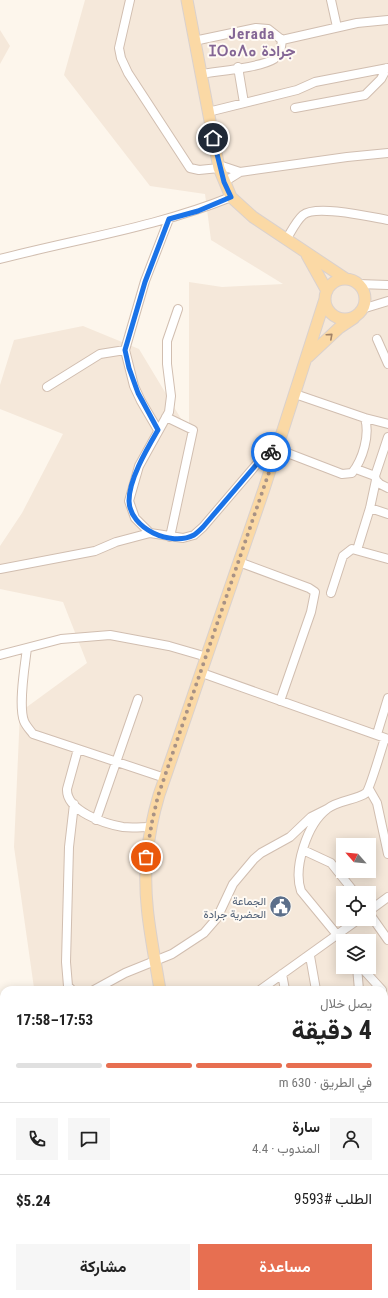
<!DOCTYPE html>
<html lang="ar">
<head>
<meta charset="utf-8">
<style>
  :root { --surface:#fff; --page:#f6f6f6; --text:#222; --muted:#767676; --line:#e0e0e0; --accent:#e76f51 }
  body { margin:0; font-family:"Roboto Condensed",Vazirmatn,"Noto Sans Tifinagh",sans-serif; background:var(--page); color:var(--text); direction:rtl; height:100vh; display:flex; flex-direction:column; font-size:15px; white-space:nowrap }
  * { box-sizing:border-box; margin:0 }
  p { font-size:13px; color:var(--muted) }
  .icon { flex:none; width:22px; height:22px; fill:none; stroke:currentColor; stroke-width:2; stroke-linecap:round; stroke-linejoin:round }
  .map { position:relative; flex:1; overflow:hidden; direction:ltr }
  .details { position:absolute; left:0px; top:986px; width:388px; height:312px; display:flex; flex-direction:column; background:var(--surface); border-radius:12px 12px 0 0; box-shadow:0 2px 10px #0003; direction:rtl }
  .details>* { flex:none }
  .needle { width:26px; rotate:297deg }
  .tools { position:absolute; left:336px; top:838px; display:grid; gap:8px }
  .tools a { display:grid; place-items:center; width:40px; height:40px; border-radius:0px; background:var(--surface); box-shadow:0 2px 10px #0003; font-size:20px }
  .pin { position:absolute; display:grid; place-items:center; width:34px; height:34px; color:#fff; margin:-17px; border:2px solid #fff; border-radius:50%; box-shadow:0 1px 4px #0007 }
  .courier { position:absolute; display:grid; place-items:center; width:40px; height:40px; margin:-20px; border:3px solid #1a73e8; border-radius:50%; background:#fff; color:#222; box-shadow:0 1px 5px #0007 }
  .headline em { font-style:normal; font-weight:700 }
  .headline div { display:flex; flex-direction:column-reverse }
  .headline { display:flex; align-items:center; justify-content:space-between; height:68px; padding:0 16px }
  h1 { font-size:26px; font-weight:700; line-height:30px }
  .bar { display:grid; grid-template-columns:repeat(4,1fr); gap:6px 4px; align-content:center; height:48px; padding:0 16px }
  .bar i { height:5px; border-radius:3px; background:var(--line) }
  .bar .selected { background:var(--accent) }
  .bar p { grid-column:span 4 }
  .line { display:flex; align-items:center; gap:10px; padding:0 16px; border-top:1px solid var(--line) }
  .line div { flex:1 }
  .round { display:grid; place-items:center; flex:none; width:42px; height:42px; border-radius:0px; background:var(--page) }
  .primary-button { display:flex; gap:8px; margin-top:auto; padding:8px 16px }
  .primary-button a { flex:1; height:46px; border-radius:0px; background:var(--accent); color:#fff; font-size:16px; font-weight:700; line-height:46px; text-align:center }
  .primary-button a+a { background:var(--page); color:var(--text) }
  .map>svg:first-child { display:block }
</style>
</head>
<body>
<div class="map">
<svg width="388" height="1298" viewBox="0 0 388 1298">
  <rect width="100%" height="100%" fill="#fdf6ec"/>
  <path fill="#f5e8da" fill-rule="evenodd" d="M85,0H388V1298H73L78,1294H384V990H66L34,988L14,847L20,712L87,663L63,602L0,589V546L22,513L63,434L0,409V385L14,340L83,326L139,349L189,432V282L222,287L283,284L211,240L205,194L150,186L64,75ZM343,845H369V871H343ZM343,893H369V919H343ZM343,941H369V967H343Z
    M0,30L10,46L0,64Z
    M0,1028L4,1032V1294H39L40,1298H0Z"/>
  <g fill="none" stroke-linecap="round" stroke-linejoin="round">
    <defs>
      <path id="minor" d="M130,0L119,48L121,58L128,73L190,168L199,170L219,168
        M331,0L337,27
        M282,40L357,23L388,20
        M194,41L256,28L268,29L282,40
        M238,67L244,103
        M201,74C218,71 260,68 274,59C281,54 281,47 282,40
        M295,108L365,95L381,79L387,68
        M208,112L297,90L315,82L388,68
        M219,165L240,172
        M224,182L240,172L347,157L388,153
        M286,240C291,232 296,221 303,215C316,204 371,217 388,220
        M0,259C77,239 157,227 231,197
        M358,284L388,285
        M178,309L167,341V364L171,396L169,412L139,466L129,501L135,518L150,533L183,538L194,535L203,527L256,465L277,449L342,474L352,473C363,459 370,435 365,418L295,394
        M362,309L388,301
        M377,339L388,364
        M47,387L100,354L125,350
        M166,417L193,430L170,537
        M365,418L388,424
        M158,430L141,401L134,386L125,350L145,281L169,219
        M356,469L375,476
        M376,480L380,484L388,488
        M370,508L388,514
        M357,550L370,508L376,480L375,476L388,437
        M239,562L309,588L315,592L311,612L280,701
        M0,569L95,551L116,542L150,533
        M331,593L343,556L352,549L388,559
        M27,648C25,665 18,705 24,721C26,726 30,730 33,734L165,778
        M0,655L61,639L110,635L169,646L207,657
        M202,673L388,739
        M377,734L388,698
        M78,749L67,789C66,811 105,824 123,827C132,828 142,827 151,827
        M369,789L377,803L388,854
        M96,820L138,699
        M303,850L331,863L355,893
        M369,911L388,897
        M369,913L388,940
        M343,942L301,891C293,868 307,824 327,809C338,800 357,800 366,793C370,789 382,747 385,738
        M310,956L316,990
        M357,967L359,990
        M361,967L382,990
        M282,974L285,990
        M72,990L68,986L66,962L69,847L74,804
        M94,990L125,973L172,954L204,933L217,918L233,884L254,859L261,853L290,837L311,817L327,809
        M260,990L359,919
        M0,1010L4,1013
        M0,1077L4,1079
        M384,1115L388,1114
        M0,1159L4,1164
        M384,1161H388
        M0,1225L4,1224
        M384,1227L388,1254
        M0,1238L4,1233
        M0,1269L4,1266
        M120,1294L123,1298
        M244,1294V1298
        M266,1294L267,1298
        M292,1294V1298
        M325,1294V1298
        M355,1294L356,1298
        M12,1298L17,1294
        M98,1298L103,1294"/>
      <path id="major" d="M187,0L219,168L231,197L253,217L346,279
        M307,255L327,291
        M325 299a20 20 0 1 1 40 0a20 20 0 1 1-40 0Z
        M308,357L339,328L354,318
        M160,990C153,946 142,900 147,856C149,835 153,815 159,795L264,489L325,299
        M205,1294L206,1298"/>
    </defs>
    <use href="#minor" stroke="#d1beb0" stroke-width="10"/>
    <use href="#major" stroke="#dad1cd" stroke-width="13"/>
    <use href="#minor" stroke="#fff" stroke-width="8"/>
    <use href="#major" stroke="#fbd9a5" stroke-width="11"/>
  </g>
  <defs><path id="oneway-chevron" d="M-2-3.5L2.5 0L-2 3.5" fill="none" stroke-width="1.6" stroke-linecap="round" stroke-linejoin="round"/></defs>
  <use stroke="#a18267" href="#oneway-chevron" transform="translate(330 336) rotate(-42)"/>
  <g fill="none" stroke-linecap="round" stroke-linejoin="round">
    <path stroke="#a89285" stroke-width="4" stroke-dasharray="0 7.2" d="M146,857L152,822L158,796L277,449L271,452"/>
    <path stroke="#1a73e8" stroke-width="5" d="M213,138L224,182L231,197L198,211L169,219L145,282L125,350L129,368L138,393L158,430C147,449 129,479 129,501C130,529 171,547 194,535C197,533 200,530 203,527L256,465L271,452"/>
  </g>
  <defs>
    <symbol id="civic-disc" viewBox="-11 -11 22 22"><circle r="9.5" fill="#5c6f8a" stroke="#fffaf3"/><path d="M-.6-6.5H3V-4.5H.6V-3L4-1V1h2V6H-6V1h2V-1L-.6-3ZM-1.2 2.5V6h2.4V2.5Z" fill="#fff"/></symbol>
  </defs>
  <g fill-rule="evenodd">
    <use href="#civic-disc" x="268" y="894" width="25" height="25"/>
  </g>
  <g text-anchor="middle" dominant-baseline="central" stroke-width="4" stroke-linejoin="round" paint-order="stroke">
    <g font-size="11" fill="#4e5e75" stroke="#fffaf3" text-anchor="end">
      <text x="266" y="901">الجماعة<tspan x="266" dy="13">الحضرية جرادة</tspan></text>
    </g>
    <g font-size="15" font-weight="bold" letter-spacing="1" fill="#846695" stroke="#fffaf3">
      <text x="252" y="34">Jerada<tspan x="252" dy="17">ⵊⵔⴰⴷⴰ جرادة</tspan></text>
    </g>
  </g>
</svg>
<div class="tools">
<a><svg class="needle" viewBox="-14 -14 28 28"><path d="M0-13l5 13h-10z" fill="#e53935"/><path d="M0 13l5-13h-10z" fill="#767676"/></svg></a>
<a><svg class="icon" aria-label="locate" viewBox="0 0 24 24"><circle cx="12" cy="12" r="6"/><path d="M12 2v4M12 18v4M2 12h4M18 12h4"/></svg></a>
<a><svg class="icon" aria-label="layers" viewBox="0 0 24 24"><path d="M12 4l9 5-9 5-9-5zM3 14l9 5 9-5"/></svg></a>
</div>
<div class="pin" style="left:146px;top:857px;background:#ea580c"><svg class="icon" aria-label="bag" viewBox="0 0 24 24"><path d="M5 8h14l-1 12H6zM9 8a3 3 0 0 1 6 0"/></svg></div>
<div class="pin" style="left:213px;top:138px;background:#1f2937"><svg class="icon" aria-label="home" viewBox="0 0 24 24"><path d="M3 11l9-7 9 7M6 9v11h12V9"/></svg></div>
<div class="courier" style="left:271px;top:452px"><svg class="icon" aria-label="bike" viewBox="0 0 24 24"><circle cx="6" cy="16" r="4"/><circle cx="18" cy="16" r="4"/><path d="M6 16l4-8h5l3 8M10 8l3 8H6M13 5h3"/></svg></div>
<section class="details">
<div class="headline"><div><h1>4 دقيقة</h1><p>يصل خلال</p></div><em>17:53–17:58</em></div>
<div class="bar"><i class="selected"></i><i class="selected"></i><i class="selected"></i><i></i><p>في الطريق · 630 m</p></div>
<div class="line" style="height:72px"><a class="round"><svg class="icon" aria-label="person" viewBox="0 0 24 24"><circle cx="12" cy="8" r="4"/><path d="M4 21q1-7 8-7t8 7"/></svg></a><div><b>سارة</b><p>المندوب · 4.4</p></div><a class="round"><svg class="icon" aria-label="chat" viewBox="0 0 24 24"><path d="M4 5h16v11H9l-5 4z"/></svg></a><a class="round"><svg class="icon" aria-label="phone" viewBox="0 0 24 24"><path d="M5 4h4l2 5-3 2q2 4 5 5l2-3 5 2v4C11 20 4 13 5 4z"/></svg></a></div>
<div class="line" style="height:52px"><div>الطلب #9593</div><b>$5.24</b></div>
<div class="primary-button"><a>مساعدة</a><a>مشاركة</a></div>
</section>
</div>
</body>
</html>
